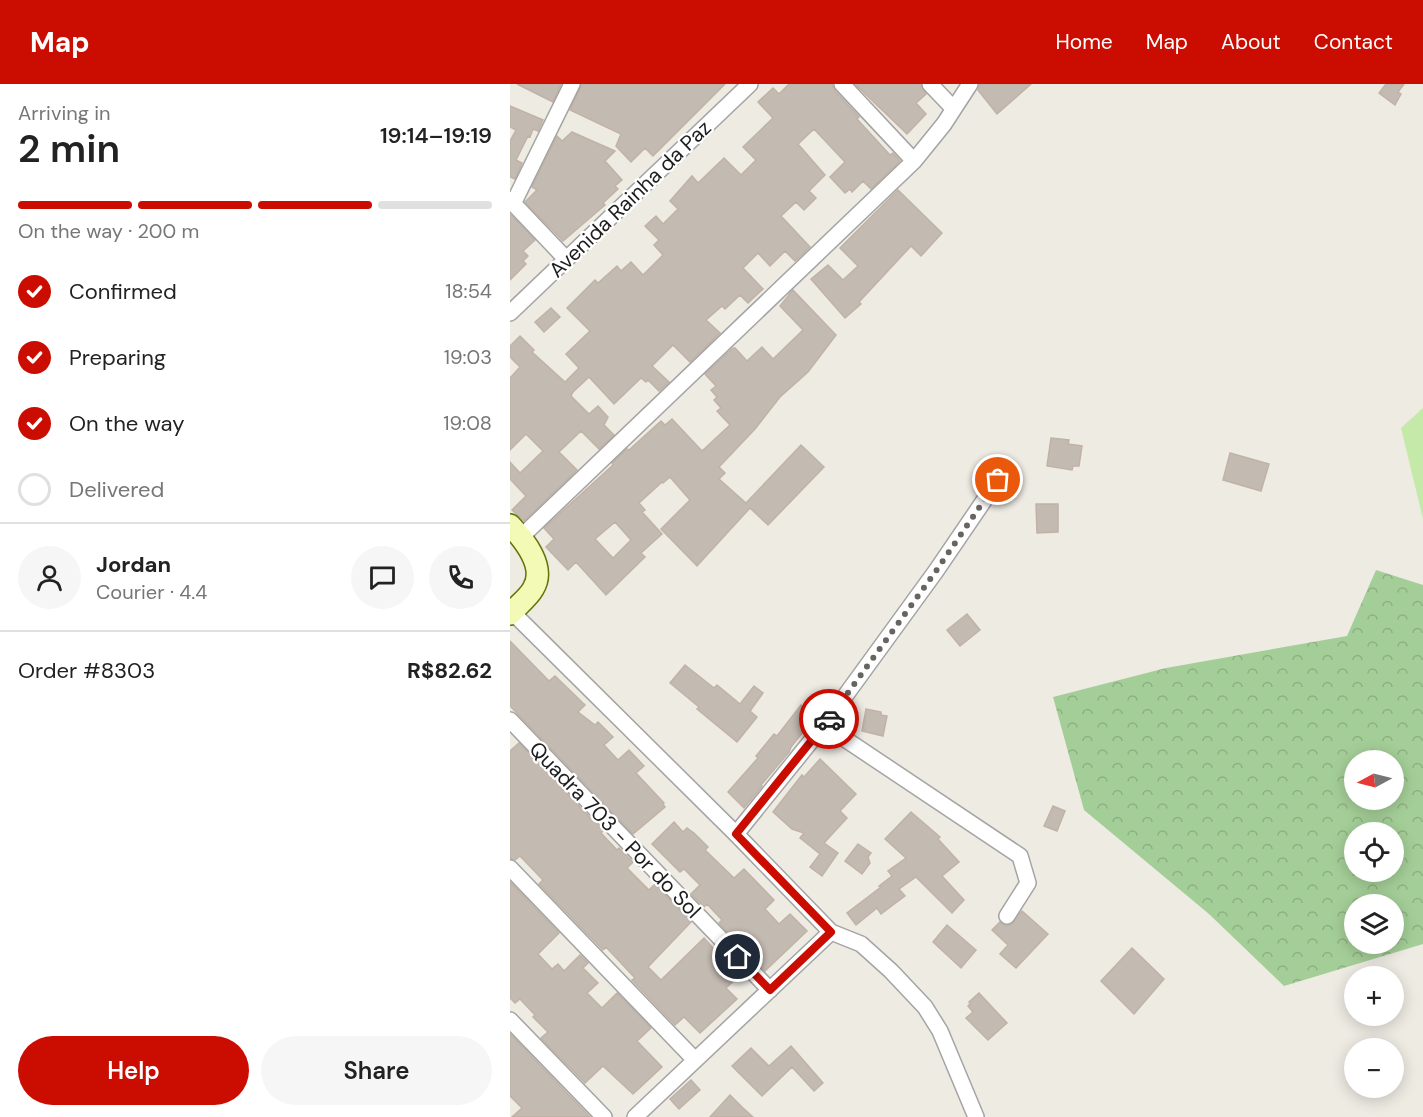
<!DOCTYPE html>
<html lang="en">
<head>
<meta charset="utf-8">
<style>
  :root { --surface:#fff; --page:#f6f6f6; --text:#222; --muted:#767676; --line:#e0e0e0; --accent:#ca0d00 }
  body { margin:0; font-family:"DM Sans",sans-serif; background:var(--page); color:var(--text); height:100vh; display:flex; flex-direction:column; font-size:22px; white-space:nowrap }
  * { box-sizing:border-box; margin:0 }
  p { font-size:20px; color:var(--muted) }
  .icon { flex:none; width:33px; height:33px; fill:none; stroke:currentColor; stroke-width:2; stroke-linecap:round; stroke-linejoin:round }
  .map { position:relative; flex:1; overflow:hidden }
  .drawer { display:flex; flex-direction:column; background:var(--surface); width:510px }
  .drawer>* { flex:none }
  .needle { width:39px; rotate:263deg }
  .tools { position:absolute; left:834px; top:666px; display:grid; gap:12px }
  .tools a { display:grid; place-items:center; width:60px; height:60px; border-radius:50%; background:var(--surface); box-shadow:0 3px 15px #0003; font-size:30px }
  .pin { position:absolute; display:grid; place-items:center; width:51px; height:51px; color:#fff; margin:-26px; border:3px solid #fff; border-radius:50%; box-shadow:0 2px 6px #0007 }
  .courier { position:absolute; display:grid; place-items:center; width:60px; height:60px; margin:-30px; border:4px solid #ca0d00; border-radius:50%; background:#fff; color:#222; box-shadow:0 2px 8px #0007 }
  .summary em { font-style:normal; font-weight:600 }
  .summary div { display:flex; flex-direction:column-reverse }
  .summary { display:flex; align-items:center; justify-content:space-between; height:102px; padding:0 18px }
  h1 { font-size:39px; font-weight:600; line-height:45px }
  .bar { display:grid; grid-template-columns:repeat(4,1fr); gap:9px 6px; align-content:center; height:72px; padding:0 18px }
  .bar i { height:8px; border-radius:4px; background:var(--line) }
  .bar .current { background:var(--accent) }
  .bar p { grid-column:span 4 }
  .line { display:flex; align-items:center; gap:15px; padding:0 18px; border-top:2px solid var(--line) }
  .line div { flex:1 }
  .round { display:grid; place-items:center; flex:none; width:63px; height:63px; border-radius:32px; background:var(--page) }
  ol { padding:0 18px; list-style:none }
  li { display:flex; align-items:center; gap:18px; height:66px }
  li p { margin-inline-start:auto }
  li .icon { padding:6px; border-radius:50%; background:var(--accent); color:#fff; stroke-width:4 }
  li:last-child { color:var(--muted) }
  li i { width:33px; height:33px; border:3px solid var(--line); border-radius:50% }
  .primary-button { display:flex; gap:12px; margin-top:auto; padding:12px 18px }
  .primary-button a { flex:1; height:69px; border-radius:36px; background:var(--accent); color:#fff; font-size:24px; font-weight:600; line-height:69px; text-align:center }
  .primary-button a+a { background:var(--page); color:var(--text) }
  header { display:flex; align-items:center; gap:36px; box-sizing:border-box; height:84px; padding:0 30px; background:var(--accent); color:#fff }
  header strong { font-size:28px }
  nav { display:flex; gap:33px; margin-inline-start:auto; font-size:21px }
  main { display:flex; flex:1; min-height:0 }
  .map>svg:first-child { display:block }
</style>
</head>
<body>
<header>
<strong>Map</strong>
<nav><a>Home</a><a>Map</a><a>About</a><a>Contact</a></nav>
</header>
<main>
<section class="drawer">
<div class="summary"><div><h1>2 min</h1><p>Arriving in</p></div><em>19:14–19:19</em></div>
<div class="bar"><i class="current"></i><i class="current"></i><i class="current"></i><i></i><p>On the way · 200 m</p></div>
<ol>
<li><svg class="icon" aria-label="check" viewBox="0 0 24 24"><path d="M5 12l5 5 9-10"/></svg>Confirmed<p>18:54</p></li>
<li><svg class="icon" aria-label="check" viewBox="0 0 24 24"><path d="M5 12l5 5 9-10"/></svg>Preparing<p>19:03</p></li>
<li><svg class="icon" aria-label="check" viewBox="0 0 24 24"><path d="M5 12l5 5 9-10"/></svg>On the way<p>19:08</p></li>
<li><i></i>Delivered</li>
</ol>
<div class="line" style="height:108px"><a class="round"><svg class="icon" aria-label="person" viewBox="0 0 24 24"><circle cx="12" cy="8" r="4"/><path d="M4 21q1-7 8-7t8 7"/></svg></a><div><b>Jordan</b><p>Courier · 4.4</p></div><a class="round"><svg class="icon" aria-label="chat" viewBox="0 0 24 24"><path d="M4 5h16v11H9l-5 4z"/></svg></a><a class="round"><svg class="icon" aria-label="phone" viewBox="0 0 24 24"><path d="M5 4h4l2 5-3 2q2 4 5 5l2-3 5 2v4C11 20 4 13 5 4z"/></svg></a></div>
<div class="line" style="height:78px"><div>Order #8303</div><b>R$82.62</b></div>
<div class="primary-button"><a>Help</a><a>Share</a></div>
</section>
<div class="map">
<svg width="913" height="1033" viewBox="0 0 913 1033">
  <defs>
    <pattern id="forest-crowns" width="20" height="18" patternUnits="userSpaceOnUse" patternTransform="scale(1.5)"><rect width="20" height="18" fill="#a4ce97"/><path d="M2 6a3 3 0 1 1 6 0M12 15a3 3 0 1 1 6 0" fill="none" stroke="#8db082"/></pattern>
  </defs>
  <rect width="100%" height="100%" fill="#eeebe3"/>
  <path fill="#c4e9a8" d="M913,324V435L891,344Z"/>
  <path fill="url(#forest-crowns)" fill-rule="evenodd" d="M866,486L913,501V860L774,902L699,830L574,726L543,613L656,584L837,552ZM844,676H884V716H844ZM844,748H884V788H844ZM844,820H884V860H844Z"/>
  <path fill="#c3bab2" stroke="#c0b3a5" stroke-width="1.5" fill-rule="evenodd" d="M7,0H51L43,18Z
    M72,0H215L143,72L135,64L121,78L106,62L111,50L60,26Z
    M279,0H322L325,7L349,33L347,35L380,71L383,69L390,77L361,105L353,97L342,108L340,105L335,109L320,93L335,78L304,45L288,60L315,91L299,107L306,114L294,126L286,118L271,132L300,163L285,177L275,167L260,182L248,169L233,184L253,205L238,219L230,211L215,225L212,222L196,236L210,249L180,278L163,261L142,282L159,298L149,307L138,296L136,298L131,294L104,320L79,293L63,308L61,312L79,330L88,322L98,333L94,341L104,351L89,365L71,347L49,368L67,386L14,437L2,426L16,412L0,395V378L10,389L33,367L16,350L0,366V294L10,283L0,273V262L10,252L24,266L22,268L55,298L69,284L56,270L80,247L57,224L85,196L88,199L107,182L111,187L121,178L133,191L153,171L144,161L149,156L135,142L146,132L153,140L168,125L160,117L182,92L188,99L214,74L231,91L246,76L233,63L263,34L248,18L263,4L269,10Z
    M345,0H411L416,10L406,19L416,30L397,50Z
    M470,0H521L487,30L468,6Z
    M876,0H894L888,8L891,10L885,21L869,9Z
    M0,22L33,36L28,47L23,45L20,53L18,52L6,76L12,79L5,95L0,93V57L6,46L0,43Z
    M62,48L105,67L95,77L112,96L105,102L108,105L93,119L95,121L53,157L15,118L27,106L22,103L47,52L52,57Z
    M388,106L432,149L411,172L401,162L349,218L351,220L335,234L301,195L318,181L333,196L348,182L330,164Z
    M0,130L25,156L13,167L18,172L13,177L16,180L0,196Z
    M283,206L326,251L298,288L270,313L245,345L209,383L215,389L209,395L236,419L291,361L314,383L258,441L240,424L187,482L151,445L180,416L160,393L153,399L152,398L129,419L135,426L132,428L152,450L131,469L135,473L96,511L66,478L58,486L36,463L44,455L34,444L103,381L102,379L117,365L119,366L151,337L155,341L162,335L192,367L220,341L207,327L211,324L204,316L207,313L201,306L206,302L195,290L223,264H225L237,277L252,263L263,275L293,246L270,222ZM105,438L121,456L103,474L85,455Z
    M41,224L50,233L34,248L25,238Z
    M541,354L559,356L558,360L572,362L569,382H563L562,386L537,382Z
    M720,369L759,380L751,407L713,396Z
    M526,420H548V448L527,449Z
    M457,530L470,546L450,562L437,546Z
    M0,557L39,597L45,592L75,621L68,628L85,641L88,638L103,653L94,661L108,676L119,666L134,682L126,689L154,719L153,720L155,723L123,750L0,622Z
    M175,581L204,604L207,601L230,620L244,602L253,609L240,627L247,633L227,658L187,625L189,623L160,599Z
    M291,621L305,633L281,663L279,668L251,701L252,702L234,724L218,708L248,674L246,672L264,650L267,652Z
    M356,625L371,628V631L377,632L373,652L352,647Z
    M9,659L93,747L91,749L107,766L109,764L123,778L117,784L139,806L145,800L181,838L138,883L151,896L194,854L229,892L216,904L227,915L190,949L174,933L165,941L122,896L125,894L96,863L93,866L29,800L33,796L10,772L5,776L0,775V667Z
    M310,675L346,710L330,727L337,734L314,759L328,769L312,792L300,783L310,770L290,754L294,749L282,745L263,728L292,691L294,693Z
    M543,722L555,727L547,747L534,742Z
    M401,728L430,753L428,755L449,778L432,792L454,816L442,829L406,793L389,805L395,812L371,830L367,824L346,841L337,829L371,803L369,802L382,792L378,787L396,774L375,755Z
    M164,738L173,748L177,744L184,749L198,763L195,766L224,794L234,785L264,816L255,825L269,840L280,830L297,847L255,887L209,839L212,836L197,820L194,823L181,810L190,801L174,785L170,788L142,760Z
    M348,760L361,769L358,773L360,779L352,790L335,777Z
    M0,798L49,849L28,870L42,885L48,880L54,887L70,871L78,879L73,884L88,899L77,909L92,924L107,909L141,944L127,957L152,983L123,1010L93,982L75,999L31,954L38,948L23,933L25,931L10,915L5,919L0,914Z
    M512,827L538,850L506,884L490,870L498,861L482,846L490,838L496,842L502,840Z
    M437,841L466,866L451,884L423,858Z
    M622,864L654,895L624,930L591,897Z
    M469,909L497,939L478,956L456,934L463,928L458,922L460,920L459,918Z
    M0,950L80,1033H2L12,1024L0,1012Z
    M281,962L313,999L304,1007L282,983L252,1012L222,982L241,964L259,982Z
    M181,996L190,1006L169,1025L160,1015Z
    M220,1011L233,1024L243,1033H200Z"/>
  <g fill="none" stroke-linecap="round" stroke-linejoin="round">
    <defs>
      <path id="street" d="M332,0L404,77
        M420,0L443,24
        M0,116L56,175
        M3,120L62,0
        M0,229L240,0
        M11,453L404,77L434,40L460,0
        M2,528L226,750L321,848L351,860L381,887L415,923L430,947L466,1033
        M0,636L260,906
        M314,641L510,772L518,799L497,832
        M226,750L314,641L426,487L488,396
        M0,784L185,976
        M0,936L94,1033
        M125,1033L321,848"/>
      <path id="secondary" d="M0,441C14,456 37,483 23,505C18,514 7,522 0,530"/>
    </defs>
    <use href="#street" stroke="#a4a4a4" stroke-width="18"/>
    <use href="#secondary" stroke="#617404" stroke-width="24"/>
    <use href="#street" stroke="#fff" stroke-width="15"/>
    <use href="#secondary" stroke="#f2fab6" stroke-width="21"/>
  </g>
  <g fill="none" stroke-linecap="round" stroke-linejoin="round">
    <path stroke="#666562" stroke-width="6" stroke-dasharray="0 10.8" d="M319,635L426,487L488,396"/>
    <path stroke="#ca0d00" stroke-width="8" d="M228,873L260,906L321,848L226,750L319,635"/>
  </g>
  <g text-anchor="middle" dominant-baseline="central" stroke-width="4.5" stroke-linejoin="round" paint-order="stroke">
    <g font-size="21" fill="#1d1d1d" stroke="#fff">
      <text transform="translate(120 115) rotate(-44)">Avenida Rainha da Paz</text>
      <text transform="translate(105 746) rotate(46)">Quadra 703 - Por do Sol</text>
    </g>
  </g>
</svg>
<div class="tools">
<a><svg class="needle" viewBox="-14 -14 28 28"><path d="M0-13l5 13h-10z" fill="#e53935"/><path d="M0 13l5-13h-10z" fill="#767676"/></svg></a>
<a><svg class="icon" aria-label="locate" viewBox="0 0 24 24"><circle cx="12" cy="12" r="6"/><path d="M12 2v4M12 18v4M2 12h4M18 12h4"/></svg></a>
<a><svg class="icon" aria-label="layers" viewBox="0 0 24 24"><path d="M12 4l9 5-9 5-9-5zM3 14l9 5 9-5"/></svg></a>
<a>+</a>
<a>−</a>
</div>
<div class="pin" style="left:488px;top:396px;background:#ea580c"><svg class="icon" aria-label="bag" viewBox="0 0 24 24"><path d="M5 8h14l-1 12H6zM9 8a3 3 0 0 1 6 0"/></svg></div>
<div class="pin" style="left:228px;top:873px;background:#1f2937"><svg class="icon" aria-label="home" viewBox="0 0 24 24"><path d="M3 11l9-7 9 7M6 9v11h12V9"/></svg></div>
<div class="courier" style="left:319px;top:635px"><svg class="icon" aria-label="car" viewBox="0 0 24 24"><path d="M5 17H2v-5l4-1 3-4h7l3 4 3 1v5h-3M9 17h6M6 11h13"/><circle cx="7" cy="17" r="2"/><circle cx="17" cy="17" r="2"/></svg></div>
</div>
</main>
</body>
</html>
